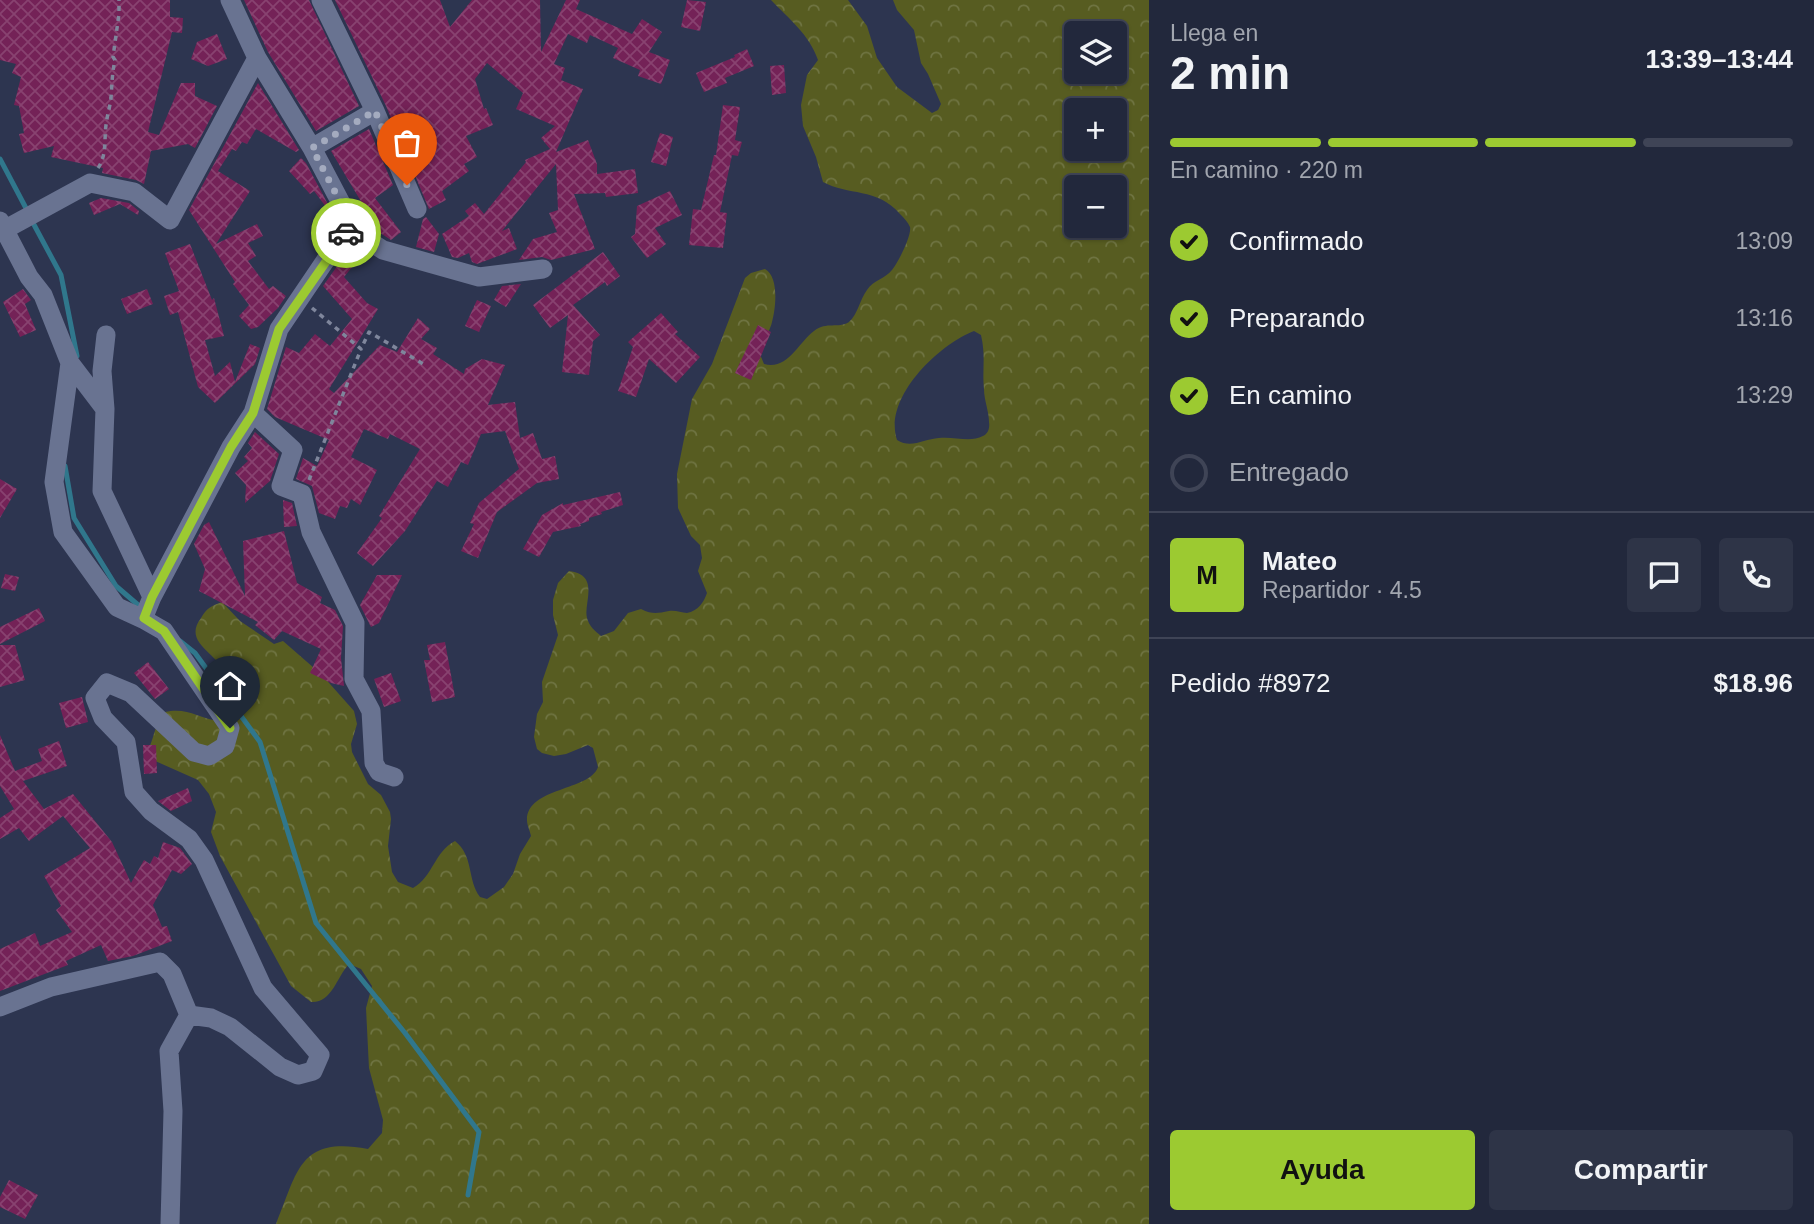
<!DOCTYPE html>
<html lang="es">
<head>
<meta charset="utf-8">
<style>
  :root { --surface:#22283c; --page:#2e3447; --text:#f1f3f6; --muted:#a2a6af; --line:#3f4456; --accent:#9cca31 }
  body { margin:0; font-family:Helvetica,sans-serif; background:var(--page); color:var(--text); height:100vh; display:flex; flex-direction:column; font-size:26px; white-space:nowrap }
  * { box-sizing:border-box; margin:0 }
  p { font-size:23px; color:var(--muted) }
  .icon { flex:none; width:38px; height:38px; fill:none; stroke:currentColor; stroke-width:2; stroke-linecap:round; stroke-linejoin:round }
  .map { position:relative; flex:1; overflow:hidden }
  .panel { display:flex; flex-direction:column; background:var(--surface); width:665px }
  .panel>* { flex:none }
  .fabs { position:absolute; left:1064px; top:21px; display:grid; gap:14px }
  .fabs a { display:grid; place-items:center; width:63px; height:63px; border-radius:7px; background:var(--surface); box-shadow:0 2px 5px #0004,0 0 0 2px var(--line); font-size:35px }
  .pin { position:absolute; display:grid; place-items:center; width:60px; height:60px; color:#fff; margin:-72px -30px; border-radius:50% 50% 50% 0; rotate:-45deg; box-shadow:0 0 7px #0007 }
  .pin .icon { rotate:45deg }
  .courier { position:absolute; display:grid; place-items:center; width:70px; height:70px; margin:-35px; border:5px solid #9cca31; border-radius:50%; background:#fff; color:#222; box-shadow:0 2px 9px #0007 }
  .summary em { font-style:normal; font-weight:700 }
  .summary div { display:flex; flex-direction:column-reverse }
  .summary { display:flex; align-items:center; justify-content:space-between; height:119px; padding:0 21px }
  h1 { font-size:46px; font-weight:700; line-height:52px }
  .bar { display:grid; grid-template-columns:repeat(4,1fr); gap:10px 7px; align-content:center; height:84px; padding:0 21px }
  .bar i { height:9px; border-radius:5px; background:var(--line) }
  .bar .on { background:var(--accent) }
  .bar p { grid-column:span 4 }
  .line { display:flex; align-items:center; gap:18px; padding:0 21px; border-top:2px solid var(--line) }
  .line div { flex:1 }
  .round { display:grid; place-items:center; flex:none; width:74px; height:74px; border-radius:7px; background:var(--page) }
  ol { padding:0 21px; list-style:none }
  li { display:flex; align-items:center; gap:21px; height:77px }
  li p { margin-inline-start:auto }
  li .icon { padding:7px; border-radius:50%; background:var(--accent); color:#111; stroke-width:4 }
  li:last-child { color:var(--muted) }
  li i { width:38px; height:38px; border:4px solid var(--line); border-radius:50% }
  .cta { display:flex; gap:14px; margin-top:auto; padding:14px 21px }
  .cta a { flex:1; height:80px; border-radius:7px; background:var(--accent); color:#111; font-size:28px; font-weight:700; line-height:80px; text-align:center }
  .cta a+a { background:var(--page); color:var(--text) }
  main { display:flex; flex:1; min-height:0 }
  .map>svg:first-child { display:block }
</style>
</head>
<body>
<main>
<div class="map">
<svg width="1149" height="1224" viewBox="0 0 1149 1224">
  <defs>
    <pattern id="forest-crowns" width="20" height="18" patternUnits="userSpaceOnUse" patternTransform="scale(1.75)"><rect width="20" height="18" fill="#575c21"/><path d="M2 6a3 3 0 1 1 6 0M12 15a3 3 0 1 1 6 0" fill="none" stroke="#6f7442"/></pattern>
    <pattern id="building-cross-hatch" width="8" height="8" patternUnits="userSpaceOnUse" patternTransform="scale(1.75)"><rect width="8" height="8" fill="#742257"/><path d="M0 0l8 8M0 8l8-8" fill="none" stroke="#884270"/></pattern>
  </defs>
  <rect width="100%" height="100%" fill="#2d3550"/>
  <path fill="url(#forest-crowns)" fill-rule="evenodd" d="M771,0H848L867,26L877,58L897,87L932,113L938,110L941,104L928,74L921,63L914,30L897,10L893,0H1149V1224H276C298,1171 299,1136 368,1149L382,1133L383,1120L369,1068L366,1008L372,986L361,969L349,964C336,978 332,1003 311,1002L291,986L220,856L211,832L216,812L209,794L198,780L153,760L149,748C155,734 155,724 165,712C187,707 198,718 219,721L229,713C230,705 229,681 227,675C218,653 182,643 201,618C207,608 211,606 222,602L240,621L274,644L283,641L322,675L354,711L357,724L351,744L352,752L368,784L381,795L390,812L391,819L388,846L392,872L398,882L413,888C433,877 434,852 455,841C474,856 467,880 480,897L487,899L504,887L513,874L520,854L531,836C530,831 527,825 527,820C527,787 590,791 598,767L593,748L588,745L566,754L554,756L542,753L537,749L534,737L537,714L543,702L542,682L558,635L553,615V600L558,583L569,571C601,575 583,603 587,618C589,626 595,631 601,636L614,631L628,613L641,609C653,615 658,613 669,611C676,610 681,613 687,613C698,611 704,602 707,593L698,571L702,558L700,545L691,536L678,508L677,474L692,399L712,364L745,278L751,273L765,269C779,277 776,307 772,322C770,331 763,341 759,352L764,364C787,371 799,342 814,331C827,321 838,329 849,322C858,314 860,299 867,290C873,280 885,279 892,270C898,263 912,235 910,227C908,222 904,218 900,214C877,187 848,196 823,182L816,157L803,126L801,105L807,75L818,60C809,34 789,19 771,0ZM1076,33H1115V72H1076ZM1076,110H1115V149H1076ZM1076,187H1115V226H1076ZM974,331L981,335C986,357 982,368 984,389C984,400 989,411 989,422C990,428 988,434 983,436C970,443 953,436 939,438C924,439 911,449 897,440C883,398 938,345 974,331Z"/>
  <g fill="none" stroke-linecap="round" stroke-linejoin="round">
    <path stroke="#30778c" stroke-width="5" d="M0,159L28,212
      M32,221L61,275L77,356
      M65,466L74,518L116,586L144,610
      M180,641L195,653L260,742L316,923L405,1033L479,1132L468,1195"/>
  </g>
  <path fill="url(#building-cross-hatch)" d="M0,0H170V17L183,18L182,33L172,32L148,132L159,135L181,83H195V96L217,106L195,148L188,144L151,151L144,184L136,180L102,173L103,168L51,157L54,146L24,153L19,134L24,133L19,106L14,105L21,77L12,73L16,64L0,60Z
    M244,0H309L359,106L316,131L268,52Z
    M335,0H440L450,27L472,0H540L541,52L566,0H580L576,9L632,34L642,19L662,32L649,52L670,60L661,84L638,76L640,70L613,58L618,48L590,35L587,43L568,34L554,64L565,68L561,80L583,89L556,152L588,140L597,164V174L635,169L638,193L606,197L605,193L574,194L595,249L551,260L542,257L519,260L533,239L557,232L549,213L558,210L556,164L502,231L509,228L517,249L477,264L472,262L469,253L458,258L452,257L442,234L469,216L465,211L475,203L484,214L526,162L525,160L550,149L541,138L555,126L516,109L523,93L487,63L475,79L484,109L486,108L493,125L466,136L477,157L464,164L469,171L442,191L446,200L429,209L386,106Z
    M687,0L706,2L700,31L681,27Z
    M217,34L227,59L208,66L191,59L197,42Z
    M747,49L754,66L725,78L727,83L704,92L696,73L735,57L734,55Z
    M784,65L786,93L772,95L770,66Z
    M258,83L299,150L296,152L256,129L247,144L242,142L236,151L232,149L218,171L250,191L216,244L257,224L263,236L248,243L256,256L248,261L269,289L273,286L286,296L278,308L258,327L251,329L239,316L249,305L233,284L235,282L189,210Z
    M723,105L740,107L735,140L742,142L738,156L732,155L720,212L727,213L723,248L689,245L693,209L701,210L714,155H716Z
    M369,129L393,185L375,198L401,232L391,240L377,231L378,230L331,151Z
    M660,133L673,137L666,166L651,162Z
    M301,158L306,163L338,223L314,191L310,194L289,171Z
    M670,191L682,215L655,228L666,244L647,258L631,237L635,234L637,206Z
    M101,198L129,203L139,211L138,215L120,204L94,215L89,203Z
    M426,217L439,234L434,252L416,247L423,219Z
    M190,244L212,300L214,298L224,336L205,340L215,376L230,362L235,382L250,344L260,348L255,364L215,403L198,387L178,312L170,315L164,296L179,291L165,253Z
    M350,248L361,256L344,277L367,303L378,309L329,389L334,393L380,345L397,352L418,318L430,329L421,339L437,348L433,354L464,374L465,369L482,359L505,365L488,405L515,402L520,438L533,433L542,459L555,456L559,479L537,483L497,512L478,558L461,551L474,524L470,523L479,503L519,469L505,431L481,434L468,465L461,462L448,487L437,481L405,531L373,566L357,553L382,518L379,516L420,449L390,434L388,439L364,429L351,457L377,470L360,505L351,499L347,508L340,506L335,519L319,513L312,486L296,479L303,458L317,466L329,440L275,417L267,409L286,347L299,353L315,334L330,346L352,319L323,286Z
    M603,252L620,276L607,286L605,282L573,305L600,335L593,341L589,375L562,372L568,315L550,328L533,305Z
    M521,284L506,307L494,300L502,286Z
    M23,289L31,300L25,304L36,330L20,337L3,302Z
    M147,289L153,304L127,314L121,299Z
    M477,300L491,306L479,332L465,326Z
    M661,313L678,332L675,334L700,357L676,383L649,359L636,397L618,391L633,347L628,342Z
    M758,325L771,332L751,380L735,373Z
    M255,432L279,454L270,481L245,503L246,485L235,473L248,461L244,457L252,448L248,443Z
    M0,479L17,489L0,518Z
    M620,492L623,505L601,512L602,514L589,518V521L580,524L581,526L553,532L539,557L523,549L542,515L563,503V505Z
    M283,500L292,503L297,526L284,527Z
    M209,522L245,596L243,541L284,531L297,583L322,597L320,603L335,610L343,626L341,658L344,686L331,683L310,673L321,649L282,631L274,640L255,625L258,622L199,591L205,569L194,544L204,525Z
    M5,574L19,577L15,591L1,588Z
    M377,575H402L379,623L371,627L360,605Z
    M39,608L45,621L0,644V627Z
    M445,642L455,697L432,702L424,660H430L427,645Z
    M0,645H15L25,680L0,687Z
    M148,662L169,689L155,699L134,673Z
    M391,673L401,701L384,707L374,679Z
    M82,697L88,722L66,728L59,703Z
    M0,735L15,771L42,761L38,749L59,741L67,766L23,781L44,809L73,794L112,842L131,883L144,860L150,864L154,856L158,858L163,842L180,848L192,864L181,874L172,870L153,905L162,927L167,926L172,941L133,956L108,961L101,945L66,961L68,965L0,991V949L35,933L40,946L72,932L56,910L61,906L44,876L90,848L63,816L29,841L19,828L0,839V818L14,809L0,786Z
    M143,745H156L157,773L144,774Z
    M188,788L192,801L171,811L158,801Z
    M9,1180L38,1195L25,1219L0,1207V1197Z"/>
  <g fill="none" stroke-linecap="round" stroke-linejoin="round">
    <path stroke="#7f869c" stroke-width="3.5" stroke-dasharray="5 5" stroke-linecap="butt" d="M98,168C107,155 104,140 106,125C107,116 110,107 111,98C112,85 112,73 115,60L113,57L119,14V0
      M312,308L361,349L369,332L425,365
      M309,480L361,349"/>
    <path stroke="#697391" stroke-width="19" d="M230,0L257,58L312,148L343,207L369,241L383,250L479,277L543,269
      M321,0L375,111L417,209
      M312,148L375,111
      M0,221L29,277L43,295L70,363L54,482L63,532L117,607L143,619L164,631L230,728L225,746L209,756L194,752L131,693L107,683L95,698L103,718L126,742L134,792L151,811L189,839L204,860L263,988L320,1055L313,1071L298,1075L280,1067L230,1027L211,1018L189,1015L169,1051L173,1111L170,1224
      M4,230L90,183L134,192L170,220L257,58
      M106,335L102,371L105,409L102,491L152,597
      M70,363L105,409
      M253,413L293,450L281,486L302,494L311,532L355,623L354,679L371,711L374,763L379,772L394,777
      M143,619L152,597L231,447L253,413L279,329L325,261L353,223
      M0,1007L51,987L160,962L172,974L189,1015"/>
  </g>
  <g fill="none" stroke-linecap="round" stroke-linejoin="round">
    <path stroke="#a4abbf" stroke-width="7" stroke-dasharray="0 12.6" d="M346,233L354,223L343,207L312,148L375,111L407,185"/>
    <path stroke="#9cca31" stroke-width="9" d="M230,728L164,631L144,618L152,597L231,447L253,413L279,329L346,233"/>
  </g>
</svg>
<div class="fabs">
<a><svg class="icon" aria-label="layers" viewBox="0 0 24 24"><path d="M12 4l9 5-9 5-9-5zM3 14l9 5 9-5"/></svg></a>
<a>+</a>
<a>−</a>
</div>
<div class="pin" style="left:407px;top:185px;background:#ea580c"><svg class="icon" aria-label="bag" viewBox="0 0 24 24"><path d="M5 8h14l-1 12H6zM9 8a3 3 0 0 1 6 0"/></svg></div>
<div class="pin" style="left:230px;top:728px;background:#1f2937"><svg class="icon" aria-label="home" viewBox="0 0 24 24"><path d="M3 11l9-7 9 7M6 9v11h12V9"/></svg></div>
<div class="courier" style="left:346px;top:233px"><svg class="icon" aria-label="car" viewBox="0 0 24 24"><path d="M5 17H2v-5l4-1 3-4h7l3 4 3 1v5h-3M9 17h6M6 11h13"/><circle cx="7" cy="17" r="2"/><circle cx="17" cy="17" r="2"/></svg></div>
</div>
<section class="panel">
<div class="summary"><div><h1>2 min</h1><p>Llega en</p></div><em>13:39–13:44</em></div>
<div class="bar"><i class="on"></i><i class="on"></i><i class="on"></i><i></i><p>En camino · 220 m</p></div>
<ol>
<li><svg class="icon" aria-label="check" viewBox="0 0 24 24"><path d="M5 12l5 5 9-10"/></svg>Confirmado<p>13:09</p></li>
<li><svg class="icon" aria-label="check" viewBox="0 0 24 24"><path d="M5 12l5 5 9-10"/></svg>Preparando<p>13:16</p></li>
<li><svg class="icon" aria-label="check" viewBox="0 0 24 24"><path d="M5 12l5 5 9-10"/></svg>En camino<p>13:29</p></li>
<li><i></i>Entregado</li>
</ol>
<div class="line" style="height:126px"><b class="round" style="background:var(--accent);color:#111">M</b><div><b>Mateo</b><p>Repartidor · 4.5</p></div><a class="round"><svg class="icon" aria-label="chat" viewBox="0 0 24 24"><path d="M4 5h16v11H9l-5 4z"/></svg></a><a class="round"><svg class="icon" aria-label="phone" viewBox="0 0 24 24"><path d="M5 4h4l2 5-3 2q2 4 5 5l2-3 5 2v4C11 20 4 13 5 4z"/></svg></a></div>
<div class="line" style="height:91px"><div>Pedido #8972</div><b>$18.96</b></div>
<div class="cta"><a>Ayuda</a><a>Compartir</a></div>
</section>
</main>
</body>
</html>
